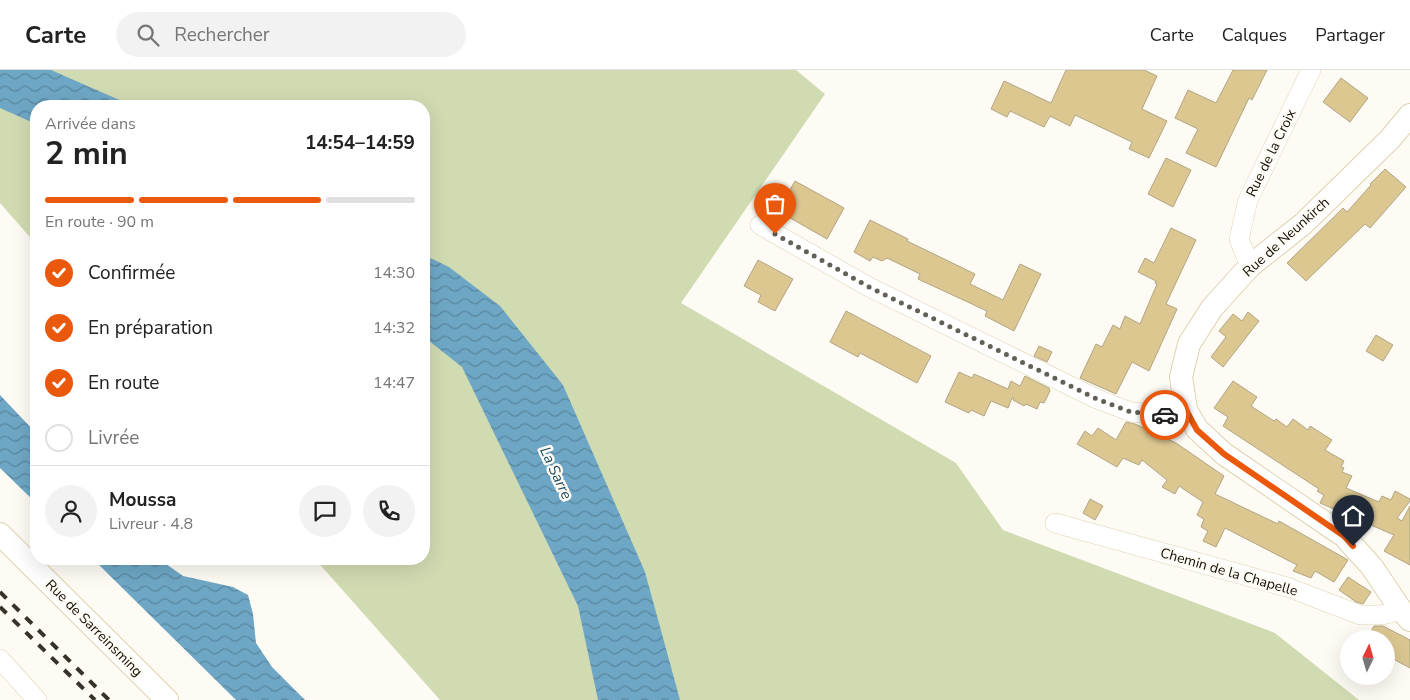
<!DOCTYPE html>
<html lang="fr">
<head>
<meta charset="utf-8">
<style>
  :root { --surface:#fff; --page:#f2f2f2; --text:#222; --muted:#767676; --line:#e0e0e0; --accent:#ea580c }
  body { margin:0; font-family:"Nunito Sans",sans-serif; background:var(--page); color:var(--text); height:100vh; display:flex; flex-direction:column; font-size:19px; white-space:nowrap }
  * { box-sizing:border-box; margin:0 }
  p { font-size:16px; color:var(--muted) }
  .icon { flex:none; width:28px; height:28px; fill:none; stroke:currentColor; stroke-width:2; stroke-linecap:round; stroke-linejoin:round }
  .map { position:relative; flex:1; overflow:hidden }
  .panel { position:absolute; left:30px; top:30px; width:400px; height:465px; display:flex; flex-direction:column; background:var(--surface); border-radius:20px; box-shadow:0 5px 20px #0002 }
  .panel>* { flex:none }
  .needle { width:32px; rotate:5deg }
  .tools { position:absolute; left:1340px; top:560px; display:grid; gap:10px }
  .tools a { display:grid; place-items:center; width:55px; height:55px; border-radius:50%; background:var(--surface); box-shadow:0 5px 20px #0002; font-size:25px }
  .pin { position:absolute; display:grid; place-items:center; width:42px; height:42px; color:#fff; margin:-51px -21px; border-radius:50% 50% 50% 0; rotate:-45deg; box-shadow:0 0 5px #0007 }
  .pin .icon { rotate:45deg }
  .courier { position:absolute; display:grid; place-items:center; width:50px; height:50px; margin:-25px; border:4px solid #ea580c; border-radius:50%; background:#fff; color:#222; box-shadow:0 1px 6px #0007 }
  .summary em { font-style:normal; font-weight:700 }
  .summary div { display:flex; flex-direction:column-reverse }
  .summary { display:flex; align-items:center; justify-content:space-between; height:85px; padding:0 15px }
  h1 { font-size:32px; font-weight:700; line-height:38px }
  .bar { display:grid; grid-template-columns:repeat(4,1fr); gap:8px 5px; align-content:center; height:60px; padding:0 15px }
  .bar i { height:6px; border-radius:4px; background:var(--line) }
  .bar .selected { background:var(--accent) }
  .bar p { grid-column:span 4 }
  .line { display:flex; align-items:center; gap:12px; padding:0 15px; border-top:1px solid var(--line) }
  .line div { flex:1 }
  .round { display:grid; place-items:center; flex:none; width:52px; height:52px; border-radius:26px; background:var(--page) }
  ol { padding:0 15px; list-style:none }
  li { display:flex; align-items:center; gap:15px; height:55px }
  li p { margin-inline-start:auto }
  li .icon { padding:5px; border-radius:50%; background:var(--accent); color:#fff; stroke-width:4 }
  li:last-child { color:var(--muted) }
  li i { width:28px; height:28px; border:2px solid var(--line); border-radius:50% }
  header { display:flex; align-items:center; gap:30px; box-sizing:border-box; height:70px; padding:0 25px; background:var(--surface); border-bottom:1px solid var(--line) }
  header strong { font-size:24px }
  nav { display:flex; gap:28px; margin-inline-start:auto; font-size:18px }
  .search { width:350px; height:45px; background:var(--page); display:flex; align-items:center; gap:12px; box-sizing:border-box; padding:0 18px; border-radius:28px; color:var(--muted); font-size:19px }
  .map>svg:first-child { display:block }
</style>
</head>
<body>
<header>
<strong>Carte</strong>
<div class="search"><svg class="icon" aria-label="search" viewBox="0 0 24 24"><circle cx="10" cy="10" r="6"/><path d="M15 15l6 6"/></svg>Rechercher</div>
<nav><a>Carte</a><a>Calques</a><a>Partager</a></nav>
</header>
<div class="map">
<svg width="1410" height="630" viewBox="0 0 1410 630">
  <defs>
    <pattern id="water-waves" width="16" height="10" patternUnits="userSpaceOnUse" patternTransform="scale(1.25)"><rect width="16" height="10" fill="#6ea7c5"/><path d="M0 5q4-4 8 0t8 0" fill="none" stroke="#59869e"/></pattern>
  </defs>
  <rect width="100%" height="100%" fill="#fdfbf4"/>
  <path fill="#d1dbb2" d="M0,0H796L825,24L681,233L956,393L1003,460L1275,563L1359,630H440L315,489H424V36H36V174L0,133Z"/>
  <path fill="url(#water-waves)" d="M0,0H51L133,36H36V54L0,38Z
    M424,185L449,197L500,236L563,315L645,502L680,630H598L578,536L462,297L424,267Z
    M0,325L36,363V433L0,398Z
    M93,489H159L183,506L233,517L248,525L253,544L256,573L272,597L305,630H236Z"/>
  <path fill="#dcc791" stroke="#b1a584" d="M1066,0H1144L1157,6L1142,39L1167,51L1149,88L1129,79L1132,72L1075,45L1070,56L1050,46L1044,57L1010,41L1007,47L991,39L1004,11L1051,33Z
    M1233,0H1267L1252,30L1249,28L1216,97L1186,83L1198,59L1175,48L1188,20L1216,33Z
    M1341,8L1368,28L1350,52L1323,32Z
    M1166,88L1191,100L1173,137L1148,124Z
    M1385,99L1406,117L1370,158L1365,154L1306,211L1287,193L1343,138L1347,142L1371,115L1370,114Z
    M795,111L844,138L827,169L778,141Z
    M870,150L908,169L907,171L975,204L970,214L1003,230L1020,194L1041,204L1014,261L985,246L987,241L918,209L920,204L887,188L882,191L873,187L870,191L854,182Z
    M1171,158L1196,170L1166,234L1177,239L1149,301L1132,292L1116,324L1080,308L1096,274L1102,277L1113,255L1120,259L1125,246L1140,254L1157,214L1155,213L1156,211L1138,202L1145,188L1154,193Z
    M758,190L793,209L775,241L758,232L761,225L744,216Z
    M846,241L931,286L917,313L860,283L858,287L830,272Z
    M1248,242L1259,251L1223,297L1211,287L1226,267L1219,261L1233,244L1242,251Z
    M1376,265L1393,275L1383,291L1366,281Z
    M1039,276L1052,282L1047,292L1034,286Z
    M959,302L972,308L974,304L1008,319L1011,311L1020,316L1025,306L1049,318L1050,321L1044,333L1040,332L1037,339L1026,334L1024,336L1013,330L1014,328H1012L1008,338L991,331L984,346L971,340L969,343L945,332Z
    M1233,311L1257,327L1251,336L1274,351L1276,349L1287,357L1293,349L1308,360L1310,356L1332,370L1325,380L1344,391L1341,397L1344,398L1342,402L1352,406L1346,418L1379,432L1382,426L1391,430L1395,421L1410,429V431L1397,448L1402,451L1410,436V495L1384,481L1394,465L1320,433L1324,425L1317,421L1319,419L1223,356L1228,347L1214,338Z
    M1126,352L1135,354L1176,373L1224,406L1215,424L1278,454L1279,451L1348,490L1334,512L1315,501L1311,508L1293,501L1297,495L1225,458L1216,477L1203,471L1208,461L1201,457L1204,449L1197,445L1203,432L1179,416L1175,424L1162,417L1167,410L1142,390L1139,395L1123,388L1117,397L1077,374L1085,361L1092,366L1098,358L1116,370Z
    M1090,429L1103,436L1095,450L1083,443Z
    M1348,507L1371,522L1363,534L1356,532L1339,520Z
    M1374,556H1383L1410,570V598L1386,585V569H1367Z"/>
  <g fill="none" stroke-linecap="round" stroke-linejoin="round">
    <defs>
      <path id="minor" d="M760,155L869,217L1097,329L1131,342L1165,345L1186,340
        M1250,196L1239,169L1248,130L1311,0
        M1055,453L1287,517L1360,545H1382L1401,540
        M0,589L37,630"/>
      <path id="tertiary" d="M1410,45L1390,69L1303,154L1250,196L1212,238L1189,274L1181,307L1186,340L1197,359L1224,384L1344,466L1372,497L1401,540L1410,550
        M0,464L167,630"/>
    </defs>
    <use href="#minor" stroke="#dfd2af" stroke-width="20"/>
    <use href="#tertiary" stroke="#dfd2af" stroke-width="24"/>
    <use href="#minor" stroke="#fff" stroke-width="19"/>
    <use href="#tertiary" stroke="#fff" stroke-width="22"/>
    <path stroke="#373329" stroke-width="4" stroke-dasharray="9 9" stroke-linecap="butt" d="M0,522L109,630
      M0,537L95,630"/>
  </g>
  <g fill="none" stroke-linecap="round" stroke-linejoin="round">
    <path stroke="#646057" stroke-width="5" stroke-dasharray="0 9" d="M775,164L869,217L1097,329L1131,342L1165,345"/>
    <path stroke="#ea580c" stroke-width="6" d="M1165,345L1186,340L1197,360L1224,384L1344,466L1353,476"/>
  </g>
  <g text-anchor="middle" dominant-baseline="central" stroke-width="5" stroke-linejoin="round" paint-order="stroke">
    <g font-size="14" fill="#120d03" stroke="#fdfbf4">
      <text transform="translate(1271 83) rotate(-64)">Rue de la Croix</text>
      <text transform="translate(1286 167) rotate(-42)">Rue de Neunkirch</text>
      <text transform="translate(1229 502) rotate(16)">Chemin de la Chapelle</text>
      <text transform="translate(94 558) rotate(45)">Rue de Sarreinsming</text>
    </g>
    <g font-size="15" font-style="italic" fill="#1d4c62" stroke="#fdfbf4">
      <text transform="translate(556 403) rotate(65)">La Sarre</text>
    </g>
  </g>
</svg>
<div class="tools">
<a><svg class="needle" viewBox="-14 -14 28 28"><path d="M0-13l5 13h-10z" fill="#e53935"/><path d="M0 13l5-13h-10z" fill="#767676"/></svg></a>
</div>
<div class="pin" style="left:775px;top:164px;background:#ea580c"><svg class="icon" aria-label="bag" viewBox="0 0 24 24"><path d="M5 8h14l-1 12H6zM9 8a3 3 0 0 1 6 0"/></svg></div>
<div class="pin" style="left:1353px;top:476px;background:#1f2937"><svg class="icon" aria-label="home" viewBox="0 0 24 24"><path d="M3 11l9-7 9 7M6 9v11h12V9"/></svg></div>
<div class="courier" style="left:1165px;top:345px"><svg class="icon" aria-label="car" viewBox="0 0 24 24"><path d="M5 17H2v-5l4-1 3-4h7l3 4 3 1v5h-3M9 17h6M6 11h13"/><circle cx="7" cy="17" r="2"/><circle cx="17" cy="17" r="2"/></svg></div>
<section class="panel">
<div class="summary"><div><h1>2 min</h1><p>Arrivée dans</p></div><em>14:54–14:59</em></div>
<div class="bar"><i class="selected"></i><i class="selected"></i><i class="selected"></i><i></i><p>En route · 90 m</p></div>
<ol>
<li><svg class="icon" aria-label="check" viewBox="0 0 24 24"><path d="M5 12l5 5 9-10"/></svg>Confirmée<p>14:30</p></li>
<li><svg class="icon" aria-label="check" viewBox="0 0 24 24"><path d="M5 12l5 5 9-10"/></svg>En préparation<p>14:32</p></li>
<li><svg class="icon" aria-label="check" viewBox="0 0 24 24"><path d="M5 12l5 5 9-10"/></svg>En route<p>14:47</p></li>
<li><i></i>Livrée</li>
</ol>
<div class="line" style="height:90px"><a class="round"><svg class="icon" aria-label="person" viewBox="0 0 24 24"><circle cx="12" cy="8" r="4"/><path d="M4 21q1-7 8-7t8 7"/></svg></a><div><b>Moussa</b><p>Livreur · 4.8</p></div><a class="round"><svg class="icon" aria-label="chat" viewBox="0 0 24 24"><path d="M4 5h16v11H9l-5 4z"/></svg></a><a class="round"><svg class="icon" aria-label="phone" viewBox="0 0 24 24"><path d="M5 4h4l2 5-3 2q2 4 5 5l2-3 5 2v4C11 20 4 13 5 4z"/></svg></a></div>
</section>
</div>
</body>
</html>
